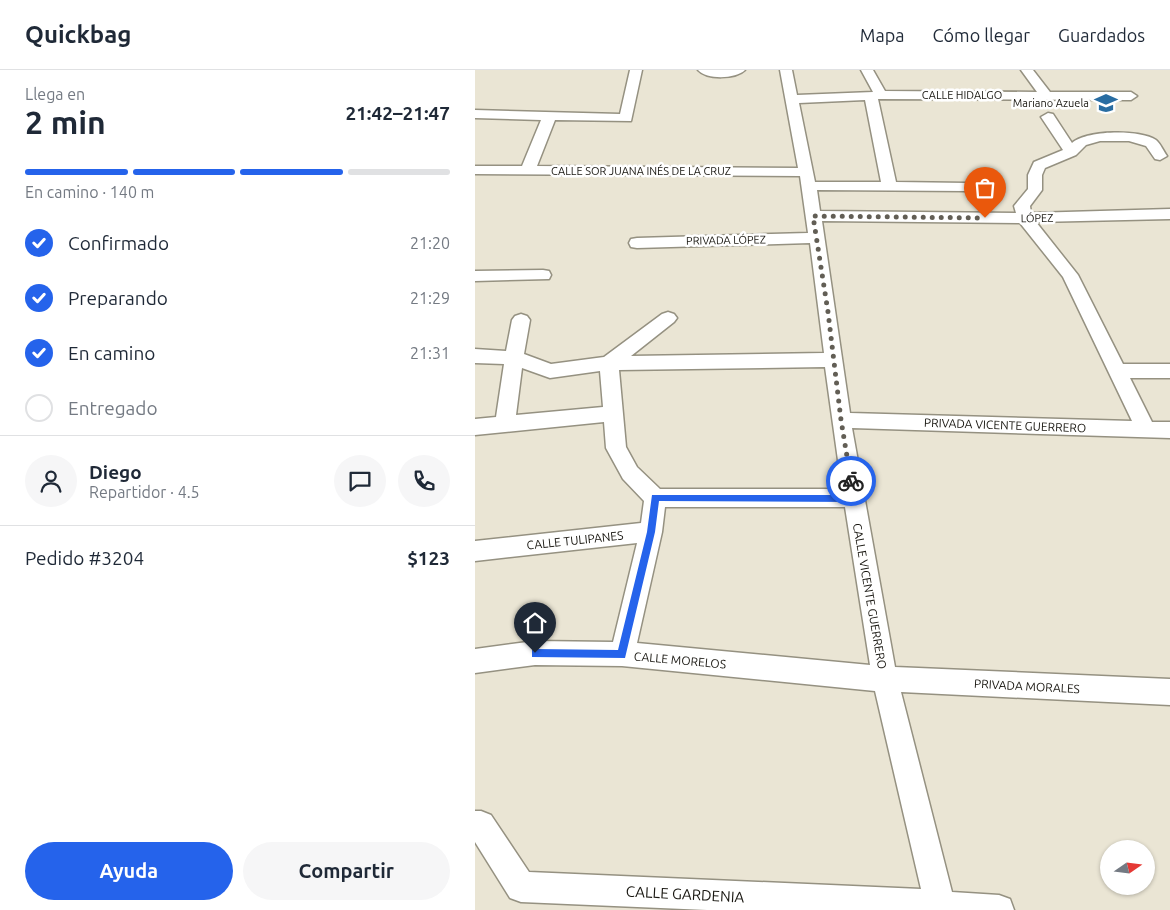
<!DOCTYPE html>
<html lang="es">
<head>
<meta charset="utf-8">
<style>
  :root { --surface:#fff; --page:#f6f6f7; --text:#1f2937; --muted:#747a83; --line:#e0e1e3; --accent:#2563eb }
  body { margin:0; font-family:Ubuntu,sans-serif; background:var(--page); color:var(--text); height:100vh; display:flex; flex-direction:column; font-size:19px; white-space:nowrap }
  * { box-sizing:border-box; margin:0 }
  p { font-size:16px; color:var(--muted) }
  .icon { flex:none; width:28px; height:28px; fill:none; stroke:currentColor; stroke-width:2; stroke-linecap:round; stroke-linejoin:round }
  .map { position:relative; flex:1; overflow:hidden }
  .panel { display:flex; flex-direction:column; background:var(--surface); width:475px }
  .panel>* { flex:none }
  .needle { width:32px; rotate:76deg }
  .tools { position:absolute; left:625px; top:770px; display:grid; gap:10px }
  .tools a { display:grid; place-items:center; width:55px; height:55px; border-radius:50%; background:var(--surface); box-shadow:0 1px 4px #0004; font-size:25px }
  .pin { position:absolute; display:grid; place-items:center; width:42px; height:42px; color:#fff; margin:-51px -21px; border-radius:50% 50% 50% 0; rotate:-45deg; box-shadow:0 0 5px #0007 }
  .pin .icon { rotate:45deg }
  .courier { position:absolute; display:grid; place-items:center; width:50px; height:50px; margin:-25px; border:4px solid #2563eb; border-radius:50%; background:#fff; color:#222; box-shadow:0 1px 6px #0007 }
  .summary em { font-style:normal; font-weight:600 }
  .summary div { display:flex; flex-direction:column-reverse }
  .summary { display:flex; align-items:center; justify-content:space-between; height:85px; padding:0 25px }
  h1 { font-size:32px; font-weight:600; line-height:38px }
  .bar { display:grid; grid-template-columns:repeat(4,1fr); gap:8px 5px; align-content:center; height:60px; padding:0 25px }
  .bar i { height:6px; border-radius:4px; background:var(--line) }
  .bar .on { background:var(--accent) }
  .bar p { grid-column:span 4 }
  .line { display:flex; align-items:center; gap:12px; padding:0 25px; border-top:1px solid var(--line) }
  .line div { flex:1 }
  .round { display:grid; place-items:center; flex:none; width:52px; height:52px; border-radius:26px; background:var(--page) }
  ol { padding:0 25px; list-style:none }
  li { display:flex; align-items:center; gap:15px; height:55px }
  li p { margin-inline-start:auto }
  li .icon { padding:5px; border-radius:50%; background:var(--accent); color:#fff; stroke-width:4 }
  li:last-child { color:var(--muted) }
  li i { width:28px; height:28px; border:2px solid var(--line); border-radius:50% }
  .action { display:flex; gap:10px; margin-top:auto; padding:10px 25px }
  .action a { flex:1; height:58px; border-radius:30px; background:var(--accent); color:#fff; font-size:20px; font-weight:600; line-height:58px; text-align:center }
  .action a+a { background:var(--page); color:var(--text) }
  header { display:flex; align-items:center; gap:30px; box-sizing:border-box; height:70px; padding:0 25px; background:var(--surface); border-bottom:1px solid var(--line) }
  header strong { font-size:24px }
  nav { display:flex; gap:28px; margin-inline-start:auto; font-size:18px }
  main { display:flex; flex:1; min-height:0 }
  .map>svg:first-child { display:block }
</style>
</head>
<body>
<header>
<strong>Quickbag</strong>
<nav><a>Mapa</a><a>Cómo llegar</a><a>Guardados</a></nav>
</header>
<main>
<section class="panel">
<div class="summary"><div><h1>2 min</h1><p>Llega en</p></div><em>21:42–21:47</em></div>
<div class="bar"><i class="on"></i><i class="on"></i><i class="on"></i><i></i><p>En camino · 140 m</p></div>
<ol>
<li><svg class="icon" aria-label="check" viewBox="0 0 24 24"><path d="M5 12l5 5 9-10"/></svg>Confirmado<p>21:20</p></li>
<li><svg class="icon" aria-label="check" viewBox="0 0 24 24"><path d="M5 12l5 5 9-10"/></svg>Preparando<p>21:29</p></li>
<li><svg class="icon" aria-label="check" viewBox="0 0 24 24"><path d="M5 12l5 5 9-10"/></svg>En camino<p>21:31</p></li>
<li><i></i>Entregado</li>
</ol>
<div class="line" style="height:90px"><a class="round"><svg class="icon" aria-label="person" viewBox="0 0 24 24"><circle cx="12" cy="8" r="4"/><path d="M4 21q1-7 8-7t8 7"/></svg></a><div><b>Diego</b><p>Repartidor · 4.5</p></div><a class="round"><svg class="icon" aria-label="chat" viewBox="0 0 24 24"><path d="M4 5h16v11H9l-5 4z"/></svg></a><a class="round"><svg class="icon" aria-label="phone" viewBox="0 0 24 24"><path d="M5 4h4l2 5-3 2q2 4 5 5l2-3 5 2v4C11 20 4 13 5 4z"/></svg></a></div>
<div class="line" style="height:65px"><div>Pedido #3204</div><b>$123</b></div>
<div class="action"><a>Ayuda</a><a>Compartir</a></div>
</section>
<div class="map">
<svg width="695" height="840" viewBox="0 0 695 840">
  <rect width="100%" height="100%" fill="#eae5d4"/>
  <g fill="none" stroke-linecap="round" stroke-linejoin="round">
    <defs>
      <path id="minor" d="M155,0H167L156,51L80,50L62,96L323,98L305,0H317L322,25L398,22L386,0H398L410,21L562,22L546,0H558L575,22H656L662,26L656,30L403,29L421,112L492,113L497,114L499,117L497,120L492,121L342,120L345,141L541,143L539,136L553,119V105L559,92L588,80L566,47L573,43L578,44L597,73C611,60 665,59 681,70C685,73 689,82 692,86L685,90L680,89L671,76L654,71H625L611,75L601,85L570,98L567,105V120L555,136L556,143L695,139V149L561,152L603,205L648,294H695V308H655L677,352H695V368L377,358L420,597L695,609V635L426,622L477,822L524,825L535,829L539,840H232L46,832L35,828L0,772V741H6L16,745L54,802L446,819L400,621L147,596L60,595L0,603V579L60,571L138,572L162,473L0,491V471L166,453L169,431L148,409L131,378L129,352L0,365V349L21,347L29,294L0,293V279L31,281L37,250L40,246L46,244L52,246L55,250L49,284L76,294L129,287L187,244L193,242L199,244L202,248L199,252L156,286L349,283L335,173L162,178L156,177L154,173L156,169L162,168L333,163L325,106L0,104V96H47L66,50L0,48V40L145,44ZM390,30L406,112H340L324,33ZM347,151L545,153L588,207L657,351L375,343ZM350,297L367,419H185L162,397L151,377L144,300ZM47,298L75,308L125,301L128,337L41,345ZM190,437H370L395,595L162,573L187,462Z
        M223,0H270C261,9 232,10 223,0Z
        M68,200L74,201L76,205L74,209L0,211V201Z"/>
    </defs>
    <use href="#minor" stroke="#959181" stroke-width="3"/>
    <use href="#minor" fill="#fff" fill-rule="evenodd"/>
  </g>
  <path fill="#2563eb" d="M376,408L380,411L383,428L379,432L184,431L180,462L150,588L57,587V580L60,579L143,580L172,462L177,425H374L372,411Z"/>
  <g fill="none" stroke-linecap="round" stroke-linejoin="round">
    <path stroke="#625e55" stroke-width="5" stroke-dasharray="0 9" d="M376,411L366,350L353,242L338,146L510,148"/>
  </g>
  <defs>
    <symbol id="school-bare" viewBox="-9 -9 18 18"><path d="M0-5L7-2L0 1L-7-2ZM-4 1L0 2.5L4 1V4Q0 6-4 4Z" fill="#296da2" stroke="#fff" stroke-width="2.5" paint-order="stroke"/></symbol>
  </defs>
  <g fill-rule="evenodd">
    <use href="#school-bare" x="615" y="17" width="32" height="32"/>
  </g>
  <g text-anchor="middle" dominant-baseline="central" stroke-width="5" stroke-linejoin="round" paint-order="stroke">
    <g font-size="11" fill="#181610" stroke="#fff">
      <text x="487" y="25">CALLE HIDALGO</text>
      <text x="166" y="101">CALLE SOR JUANA INÉS DE LA CRUZ</text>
      <text transform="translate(562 148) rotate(-1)">LÓPEZ</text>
      <text transform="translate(251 170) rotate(-1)">PRIVADA LÓPEZ</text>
    </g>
    <g font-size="11" fill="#181610" stroke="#fff" text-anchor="end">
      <text x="614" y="33">Mariano Azuela</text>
    </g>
    <g font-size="12" fill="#181610" stroke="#fff">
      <text transform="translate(530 355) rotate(2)">PRIVADA VICENTE GUERRERO</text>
      <text transform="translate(100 470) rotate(-6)">CALLE TULIPANES</text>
      <text transform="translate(395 526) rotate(80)">CALLE VICENTE GUERRERO</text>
      <text transform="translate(205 590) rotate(5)">CALLE MORELOS</text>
      <text transform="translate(552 616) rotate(3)">PRIVADA MORALES</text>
    </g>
    <g font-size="15" fill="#181610" stroke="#fff">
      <text transform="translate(210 824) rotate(3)">CALLE GARDENIA</text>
    </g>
  </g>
</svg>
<div class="tools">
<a><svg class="needle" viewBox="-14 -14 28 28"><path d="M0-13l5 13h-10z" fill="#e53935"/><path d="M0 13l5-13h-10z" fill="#747a83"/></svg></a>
</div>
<div class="pin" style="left:510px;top:148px;background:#ea580c"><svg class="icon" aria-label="bag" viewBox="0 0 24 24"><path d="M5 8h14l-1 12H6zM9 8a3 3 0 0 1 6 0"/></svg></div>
<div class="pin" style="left:60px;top:583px;background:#1f2937"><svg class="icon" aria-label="home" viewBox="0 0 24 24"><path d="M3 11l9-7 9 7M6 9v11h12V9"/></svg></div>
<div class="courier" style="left:376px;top:411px"><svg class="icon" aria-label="bike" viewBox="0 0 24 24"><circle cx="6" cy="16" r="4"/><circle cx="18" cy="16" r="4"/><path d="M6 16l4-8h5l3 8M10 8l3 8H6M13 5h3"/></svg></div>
</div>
</main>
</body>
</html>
